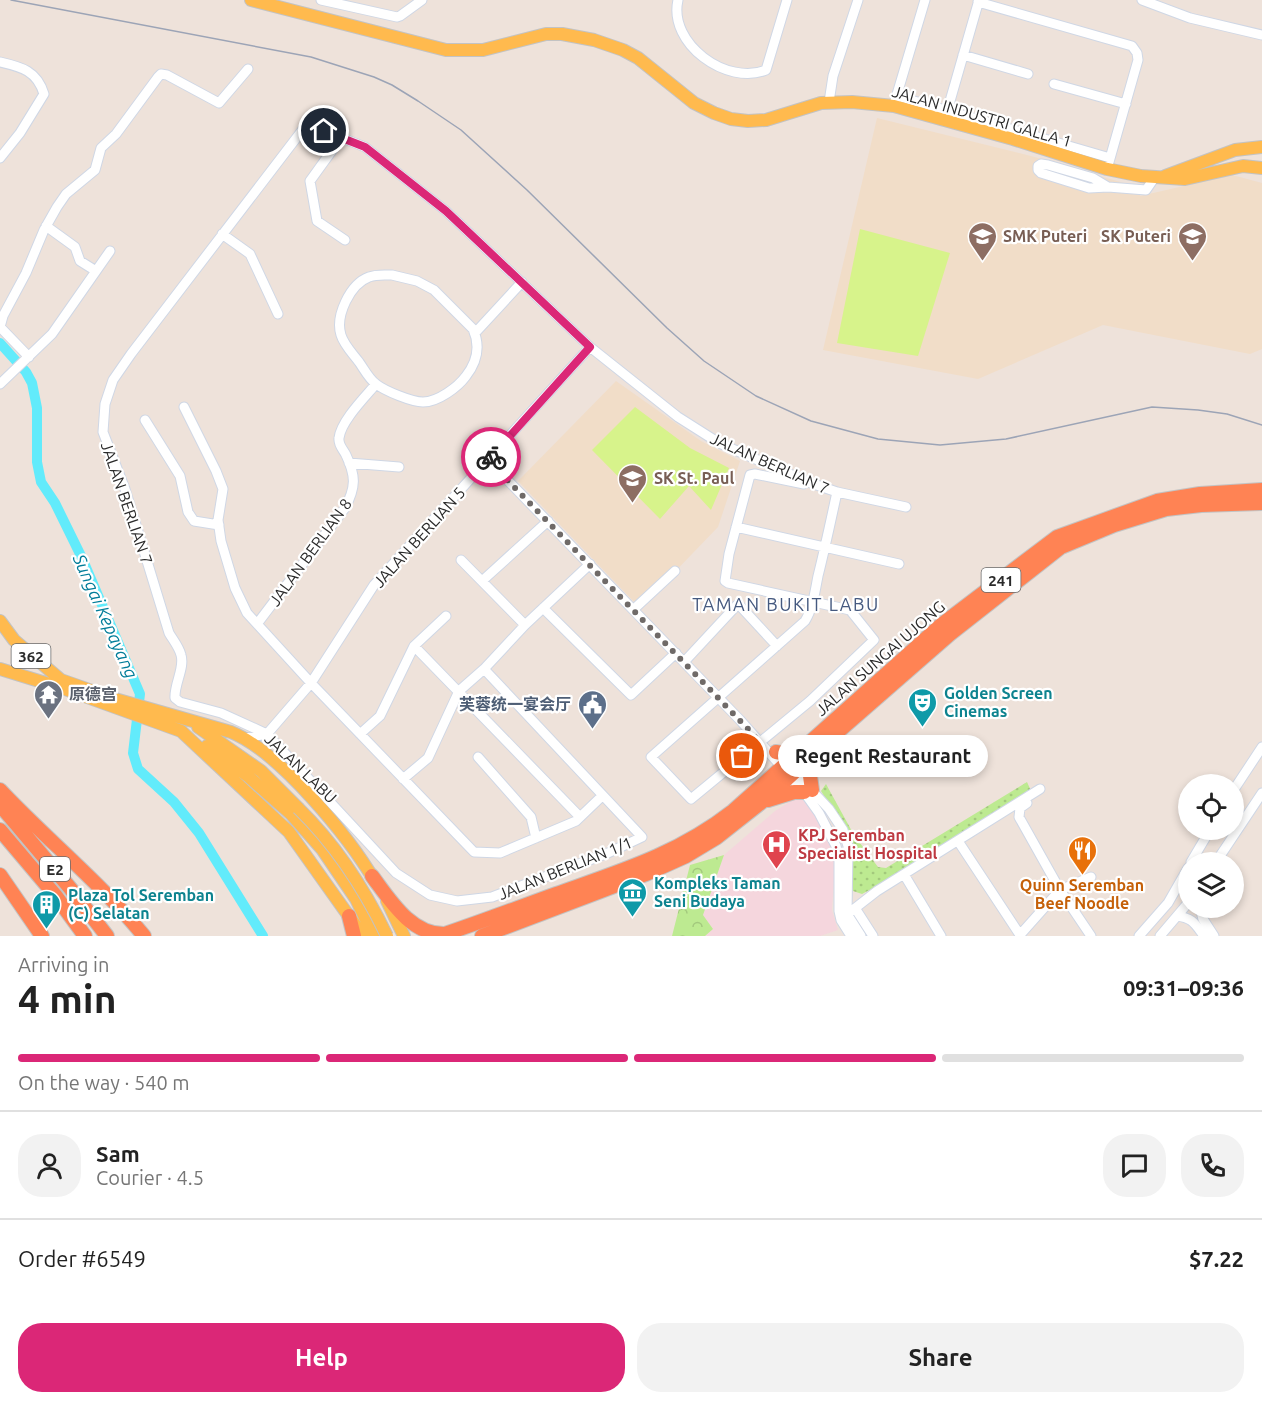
<!DOCTYPE html>
<html lang="en">
<head>
<meta charset="utf-8">
<style>
  :root { --surface:#fff; --page:#f2f2f2; --text:#222; --muted:#767676; --line:#e0e0e0; --accent:#db2777 }
  body { margin:0; font-family:Ubuntu,"Noto Sans SC",sans-serif; background:var(--page); color:var(--text); height:100vh; display:flex; flex-direction:column; font-size:22px; white-space:nowrap }
  * { box-sizing:border-box; margin:0 }
  p { font-size:20px; color:var(--muted) }
  .icon { flex:none; width:33px; height:33px; fill:none; stroke:currentColor; stroke-width:2; stroke-linecap:round; stroke-linejoin:round }
  .map { position:relative; height:936px; overflow:hidden }
  .panel { display:flex; flex-direction:column; background:var(--surface); flex:1 }
  .panel>* { flex:none }
  .controls { position:absolute; left:1178px; top:774px; display:grid; gap:12px }
  .controls a { display:grid; place-items:center; width:66px; height:66px; border-radius:50%; background:var(--surface); box-shadow:0 3px 9px #0003; font-size:30px }
  .pin { position:absolute; display:grid; place-items:center; width:51px; height:51px; color:#fff; margin:-26px; border:3px solid #fff; border-radius:50%; box-shadow:0 2px 6px #0007 }
  .courier { position:absolute; display:grid; place-items:center; width:60px; height:60px; margin:-30px; border:4px solid #db2777; border-radius:50%; background:#fff; color:#222; box-shadow:0 2px 8px #0007 }
  .bubble { position:absolute; height:42px; border-radius:21px; background:var(--surface); box-shadow:0 3px 9px #0003; font-size:20px; font-weight:600; line-height:42px; text-align:center }
  .overview em { font-style:normal; font-weight:600 }
  .overview div { display:flex; flex-direction:column-reverse }
  .overview { display:flex; align-items:center; justify-content:space-between; height:102px; padding:0 18px }
  h1 { font-size:39px; font-weight:600; line-height:45px }
  .bar { display:grid; grid-template-columns:repeat(4,1fr); gap:9px 6px; align-content:center; height:72px; padding:0 18px }
  .bar i { height:8px; border-radius:4px; background:var(--line) }
  .bar .selected { background:var(--accent) }
  .bar p { grid-column:span 4 }
  .line { display:flex; align-items:center; gap:15px; padding:0 18px; border-top:2px solid var(--line) }
  .line div { flex:1 }
  .round { display:grid; place-items:center; flex:none; width:63px; height:63px; border-radius:24px; background:var(--page) }
  .action { display:flex; gap:12px; margin-top:auto; padding:12px 18px }
  .action a { flex:1; height:69px; border-radius:24px; background:var(--accent); color:#fff; font-size:24px; font-weight:600; line-height:69px; text-align:center }
  .action a+a { background:var(--page); color:var(--text) }
  .map>svg:first-child { display:block }
</style>
</head>
<body>
<div class="map">
<svg width="1262" height="936" viewBox="0 0 1262 936">
  <defs>
    <pattern id="forest-crowns" width="20" height="18" patternUnits="userSpaceOnUse" patternTransform="scale(1.5)"><rect width="20" height="18" fill="#bdea91"/><path d="M2 6a3 3 0 1 1 6 0M12 15a3 3 0 1 1 6 0" fill="none" stroke="#a3c97d"/></pattern>
    <pattern id="park-dots" width="8" height="8" patternUnits="userSpaceOnUse" patternTransform="scale(1.5)"><rect width="8" height="8" fill="#bdea91"/><path d="M2 2h.1M6 6h.1" fill="none" stroke="#a3c97d" stroke-width="1.8" stroke-linecap="round"/></pattern>
  </defs>
  <rect width="100%" height="100%" fill="#eee2da"/>
  <path fill="#f1ddc8" d="M877,118L1031,156L1141,188L1140,196L1232,175L1262,183V349L1250,354L1103,325L978,379L823,350Z
    M616,381L701,441L740,461L718,527L640,608L518,481Z"/>
  <path fill="#f5d6dd" d="M799,796L815,813L832,847L835,866L832,910L838,930L820,936H705L713,929L703,915L724,855L775,811Z"/>
  <path fill="url(#forest-crowns)" d="M724,855L703,915L713,929L705,936H672L690,865Z"/>
  <path fill="url(#park-dots)" d="M1027,782L1032,793L931,857L862,894L853,891L844,828L821,791L826,784L854,835L878,867L886,868Z"/>
  <path fill="#d7f38b" d="M860,229L950,253L918,356L837,343Z
    M635,407L690,448L729,468L711,510L689,486L660,519L592,450Z"/>
  <g fill="none" stroke-linecap="round" stroke-linejoin="round">
    <path stroke="#62ebfb" stroke-width="10" d="M0,343L26,372L32,383L37,408V462L41,482L55,503L82,558L140,694L133,753L138,769L174,802L199,833L263,936"/>
    <defs>
      <path id="minor" d="M321,0L397,17L400,16L422,0
        M678,0C668,44 727,86 766,70L787,0
        M1142,0L1190,18L1262,35
        M978,2L1132,46L1137,53L1138,60L1107,169
        M963,55L1028,74
        M0,62C22,67 37,71 44,94L20,133L0,158
        M1054,84L1126,104
        M897,96L1110,158
        M895,101L925,0
        M829,102L833,76L858,0
        M946,115L979,0
        M341,138L310,181L317,221L345,240
        M1108,187L1093,178L1048,165L1041,164L1038,166V170L1041,173L1089,188L1108,187L1146,190L1155,177
        M46,226L75,247L80,261L96,271
        M222,234L250,254L278,314
        M392,275L417,281L434,290L473,329C481,347 477,362 466,376C458,387 438,402 423,402C412,402 385,391 376,384C369,379 364,369 359,362C353,354 344,345 341,335C335,316 350,284 369,277C376,274 385,275 392,275Z
        M475,333L522,282
        M29,357L0,327L3,316L26,273L44,230L57,207L66,194L95,170L101,148L116,134L158,77L161,74L167,75L219,103L248,69
        M0,384L52,334L110,251
        M184,407L216,471L223,489L218,520L221,541L235,588L247,613L311,683L474,852L500,853L576,821L602,796
        M145,420L180,476L188,512L194,521L219,525
        M488,460L740,720L804,792L819,813L836,846L839,859V911L841,920L851,936
        M349,463L399,467
        M804,484L755,474L750,475L729,554L725,581L728,583L850,610L874,640L810,701L691,799L651,757L805,621C813,608 815,591 818,576C825,548 831,520 837,492
        M736,527L899,564
        M461,560L525,625
        M482,581L548,521
        M543,608L631,695L676,653
        M634,609L675,571
        M257,624L345,508C356,487 356,476 346,455C343,449 338,445 339,438C341,421 365,397 376,384
        M414,646L580,817
        M684,662L737,605L741,607L777,646
        M484,669L642,837L608,853L492,897L457,901L430,895L396,873L267,734L221,713L180,702L175,698C174,684 185,668 181,655C179,647 173,640 169,633L125,489L103,432L105,404L113,380L131,354L307,124L365,147L446,211L590,347L678,417L719,443L808,482L837,492L906,507
        M360,734L380,716L414,646L446,616
        M245,738L267,734L311,683L374,585L590,347
        M478,757L531,817L536,838
        M791,768L829,809L843,830L848,846L847,914L861,936
        M403,779L428,758L459,691L484,669L525,625L590,564
        M1233,791L1262,747
        M1027,803L1020,808L1019,817L1060,890L1091,936
        M958,841L1020,935
        M1191,862L1210,830
        M1216,862L1262,793
        M905,876L941,936
        M855,908L873,936
        M1200,908L1203,919L1214,936
        M845,916L877,891L1040,789
        M1177,916C1193,918 1195,924 1204,936
        M1019,936L1060,890L1091,877
        M1139,936L1168,903L1188,868
        M1160,936L1188,903"/>
      <path id="major" d="M251,0L446,50H483L546,34H562L594,40L623,50L638,58L694,103L714,113L731,119L748,121L766,120L821,103L852,102L894,106L1013,139L1107,169L1141,176L1185,179L1243,166L1262,168
        M1165,176L1235,150L1262,147
        M0,621L14,640L61,680L115,699L231,732C280,752 349,837 376,883
        M0,669L65,689L181,731L289,832L363,936
        M198,727L261,771L298,808
        M207,746L249,777L291,814L322,849L356,899L374,936
        M387,901L404,936"/>
      <path id="highway" d="M776,752L787,754L799,749
        M0,790C47,840 101,883 144,936
        M812,790L810,776L816,755
        M768,800L794,792H804
        M0,805L70,888L107,936
        M0,830L55,895L85,936
        M0,875L42,936
        M372,876C390,900 411,935 445,934
        M349,916L354,936
        M439,936C478,923 517,908 556,894C621,871 678,854 733,811L941,625L1057,537L1157,501L1200,494L1262,490
        M482,936L646,874L686,856L716,838L763,801L840,730L950,634L1061,547L1114,525L1166,509L1201,505L1262,503"/>
    </defs>
    <use href="#minor" stroke="#cfd7e5" stroke-width="11"/>
    <use href="#major" stroke="#c3c3c3" stroke-width="14"/>
    <use href="#highway" stroke="#c3c3c3" stroke-width="16"/>
    <use href="#minor" stroke="#fff" stroke-width="9"/>
    <use href="#major" stroke="#ffba4e" stroke-width="12"/>
    <use href="#highway" stroke="#ff8354" stroke-width="14"/>
    <path stroke="#9ca4b6" stroke-width="1.5" d="M11,0L311,57L374,77L392,85L418,101L461,130L527,190L667,328L704,361L756,396L811,421L878,439L940,445L1006,439L1152,407L1198,410L1227,414L1262,425"/>
    <defs>
      <path id="major-bridge" d="M298,808C335,844 365,890 387,936"/>
    </defs>
    <use href="#major-bridge" stroke="#c3c3c3" stroke-width="14" stroke-linecap="butt"/>
    <use href="#major-bridge" stroke="#ffba4e" stroke-width="12"/>
  </g>
  <g fill="none" stroke-linecap="round" stroke-linejoin="round">
    <path stroke="#6f6a68" stroke-width="6" stroke-dasharray="0 10.8" d="M491,457L488,460L752,733L758,742L742,756"/>
    <path stroke="#db2777" stroke-width="8" d="M324,131L365,147L446,211L590,347L491,457"/>
  </g>
  <defs>
    <symbol id="school-pin" viewBox="-11 -11 22 30"><path d="M0 17L-7.5 6A9.5 9.5 0 1 1 7.5 6Z" fill="#8d6e63" stroke="#fff"/><path d="M0-5L7-2L0 1L-7-2ZM-4 1L0 2.5L4 1V4Q0 6-4 4Z" fill="#fff"/></symbol>
    <symbol id="temple-pin" viewBox="-11 -11 22 30"><path d="M0 17L-7.5 6A9.5 9.5 0 1 1 7.5 6Z" fill="#6b7280" stroke="#fff"/><path d="M0-6L5-2H3V0L6.5 2.5H4V6H1.5V3h-3V6H-4V2.5H-6.5L-3 0V-2H-5Z" fill="#fff"/></symbol>
    <symbol id="theatre-pin" viewBox="-11 -11 22 30"><path d="M0 17L-7.5 6A9.5 9.5 0 1 1 7.5 6Z" fill="#0f9aa8" stroke="#fff"/><path d="M-5-5.5Q0-4 5-5.5V0Q5 5 0 6Q-5 5-5 0ZM-3.3-2.5H-1v1.5H-3.3ZM1-2.5H3.3v1.5H1ZM-2.8 1Q0 5.5 2.8 1Z" fill="#fff"/></symbol>
    <symbol id="civic-pin" viewBox="-11 -11 22 30"><path d="M0 17L-7.5 6A9.5 9.5 0 1 1 7.5 6Z" fill="#5c6f8a" stroke="#fff"/><path d="M-.6-6.5H3V-4.5H.6V-3L4-1V1h2V6H-6V1h2V-1L-.6-3ZM-1.2 2.5V6h2.4V2.5Z" fill="#fff"/></symbol>
    <symbol id="hospital-pin" viewBox="-11 -11 22 30"><path d="M0 17L-7.5 6A9.5 9.5 0 1 1 7.5 6Z" fill="#e0444e" stroke="#fff"/><path d="M-5-5h3v3.5h4V-5h3V5h-3V1.5h-4V5h-3Z" fill="#fff"/></symbol>
    <symbol id="restaurant-pin" viewBox="-11 -11 22 30"><path d="M0 17L-7.5 6A9.5 9.5 0 1 1 7.5 6Z" fill="#e8710a" stroke="#fff"/><path d="M-5-6h1v4h1v-4h1v4h1v-4h1v5L-1.5 .5V6h-2V.5L-5-1ZM5-6V6H3V1.5H1.5Q1.5-4 5-6Z" fill="#fff"/></symbol>
    <symbol id="museum-pin" viewBox="-11 -11 22 30"><path d="M0 17L-7.5 6A9.5 9.5 0 1 1 7.5 6Z" fill="#0f9aa8" stroke="#fff"/><path d="M0-6L6-3V-2H-6V-3ZM-5-1h2V3h-2ZM-1-1h2V3h-2ZM3-1h2V3H3ZM-6 4H6V6H-6Z" fill="#fff"/></symbol>
    <symbol id="building-pin" viewBox="-11 -11 22 30"><path d="M0 17L-7.5 6A9.5 9.5 0 1 1 7.5 6Z" fill="#0f9aa8" stroke="#fff"/><path d="M-4-6H4V6H1V3H-1V6H-4ZM-2.5-4.3h1.7v1.8h-1.7ZM.8-4.3h1.7v1.8H.8ZM-2.5-1h1.7V.8h-1.7ZM.8-1h1.7V.8H.8Z" fill="#fff"/></symbol>
  </defs>
  <g fill-rule="evenodd">
    <use href="#school-pin" x="966" y="220" width="33" height="45"/>
    <use href="#school-pin" x="1176" y="220" width="33" height="45"/>
    <use href="#school-pin" x="616" y="462" width="33" height="45"/>
    <use href="#temple-pin" x="32" y="678" width="33" height="45"/>
    <use href="#theatre-pin" x="906" y="686" width="33" height="45"/>
    <use href="#civic-pin" x="576" y="688" width="33" height="45"/>
    <use href="#hospital-pin" x="760" y="828" width="33" height="45"/>
    <use href="#restaurant-pin" x="1066" y="834" width="33" height="45"/>
    <use href="#museum-pin" x="616" y="876" width="33" height="45"/>
    <use href="#building-pin" x="30" y="888" width="33" height="45"/>
  </g>
  <g text-anchor="middle" dominant-baseline="central" stroke-width="4.5" stroke-linejoin="round" paint-order="stroke">
    <g fill="#fff" stroke="#6a6a6a" stroke-width="1.5">
      <rect x="981.5" y="568" width="39" height="24" rx="4.5"/>
      <rect x="11.5" y="644" width="39" height="24" rx="4.5"/>
      <rect x="40" y="857" width="30" height="24" rx="4.5"/>
    </g>
    <g font-size="15" font-weight="bold" fill="#2a2a2a">
      <text x="1001" y="580">241</text>
      <text x="31" y="656">362</text>
      <text x="55" y="869">E2</text>
    </g>
    <g font-size="16" fill="#2a2a2a" stroke="#fff">
      <text transform="translate(982 116) rotate(16)">JALAN INDUSTRI GALLA 1</text>
      <text transform="translate(770 463) rotate(24)">JALAN BERLIAN 7</text>
      <text transform="translate(127 503) rotate(71)">JALAN BERLIAN 7</text>
      <text transform="translate(419 537) rotate(-48)">JALAN BERLIAN 5</text>
      <text transform="translate(310 552) rotate(-54)">JALAN BERLIAN 8</text>
      <text transform="translate(880 658) rotate(-41)">JALAN SUNGAI UJONG</text>
      <text transform="translate(301 768) rotate(44)">JALAN LABU</text>
      <text transform="translate(565 868) rotate(-22)">JALAN BERLIAN 1/1</text>
    </g>
    <g font-size="16" font-weight="bold" fill="#785e54" stroke="#fff" text-anchor="start">
      <text x="1003" y="236">SMK Puteri</text>
      <text x="1171" y="236" text-anchor="end">SK Puteri</text>
      <text x="654" y="478">SK St. Paul</text>
    </g>
    <g font-size="16" font-weight="bold" fill="#0d838f" stroke="#fff" text-anchor="start">
      <text x="944" y="693">Golden Screen<tspan x="944" dy="18">Cinemas</tspan></text>
      <text x="654" y="883">Kompleks Taman<tspan x="654" dy="18">Seni Budaya</tspan></text>
      <text x="68" y="895">Plaza Tol Seremban<tspan x="68" dy="18">(C) Selatan</tspan></text>
    </g>
    <g font-size="16" font-weight="bold" fill="#5b616d" stroke="#fff" text-anchor="start">
      <text x="69" y="694">原德宫</text>
    </g>
    <g font-size="16" font-weight="bold" fill="#4e5e75" stroke="#fff" text-anchor="end">
      <text x="571" y="704">芙蓉统一宴会厅</text>
    </g>
    <g font-size="16" font-weight="bold" fill="#be3a42" stroke="#fff" text-anchor="start">
      <text x="798" y="835">KPJ Seremban<tspan x="798" dy="18">Specialist Hospital</tspan></text>
    </g>
    <g font-size="16" font-weight="bold" fill="#c56008" stroke="#fff">
      <text x="1082" y="885">Quinn Seremban<tspan x="1082" dy="18">Beef Noodle</tspan></text>
    </g>
    <g font-size="18" letter-spacing="1.5" fill="#45597f" stroke="#fff">
      <text x="786" y="604">TAMAN BUKIT LABU</text>
    </g>
    <g font-size="18" font-style="italic" fill="#027d99" stroke="#fff">
      <text transform="translate(106 616) rotate(66)">Sungai Kepayang</text>
    </g>
  </g>
</svg>
<div class="controls">
<a><svg class="icon" aria-label="locate" viewBox="0 0 24 24"><circle cx="12" cy="12" r="6"/><path d="M12 2v4M12 18v4M2 12h4M18 12h4"/></svg></a>
<a><svg class="icon" aria-label="layers" viewBox="0 0 24 24"><path d="M12 4l9 5-9 5-9-5zM3 14l9 5 9-5"/></svg></a>
</div>
<div class="pin" style="left:742px;top:756px;background:#ea580c"><svg class="icon" aria-label="bag" viewBox="0 0 24 24"><path d="M5 8h14l-1 12H6zM9 8a3 3 0 0 1 6 0"/></svg></div>
<div class="pin" style="left:324px;top:131px;background:#1f2937"><svg class="icon" aria-label="home" viewBox="0 0 24 24"><path d="M3 11l9-7 9 7M6 9v11h12V9"/></svg></div>
<div class="courier" style="left:491px;top:457px"><svg class="icon" aria-label="bike" viewBox="0 0 24 24"><circle cx="6" cy="16" r="4"/><circle cx="18" cy="16" r="4"/><path d="M6 16l4-8h5l3 8M10 8l3 8H6M13 5h3"/></svg></div>
<div class="bubble" style="left:778px;top:735px;width:210px">Regent Restaurant</div>
</div>
<section class="panel">
<div class="overview"><div><h1>4 min</h1><p>Arriving in</p></div><em>09:31–09:36</em></div>
<div class="bar"><i class="selected"></i><i class="selected"></i><i class="selected"></i><i></i><p>On the way · 540 m</p></div>
<div class="line" style="height:108px"><a class="round"><svg class="icon" aria-label="person" viewBox="0 0 24 24"><circle cx="12" cy="8" r="4"/><path d="M4 21q1-7 8-7t8 7"/></svg></a><div><b>Sam</b><p>Courier · 4.5</p></div><a class="round"><svg class="icon" aria-label="chat" viewBox="0 0 24 24"><path d="M4 5h16v11H9l-5 4z"/></svg></a><a class="round"><svg class="icon" aria-label="phone" viewBox="0 0 24 24"><path d="M5 4h4l2 5-3 2q2 4 5 5l2-3 5 2v4C11 20 4 13 5 4z"/></svg></a></div>
<div class="line" style="height:78px"><div>Order #6549</div><b>$7.22</b></div>
<div class="action"><a>Help</a><a>Share</a></div>
</section>
</body>
</html>
